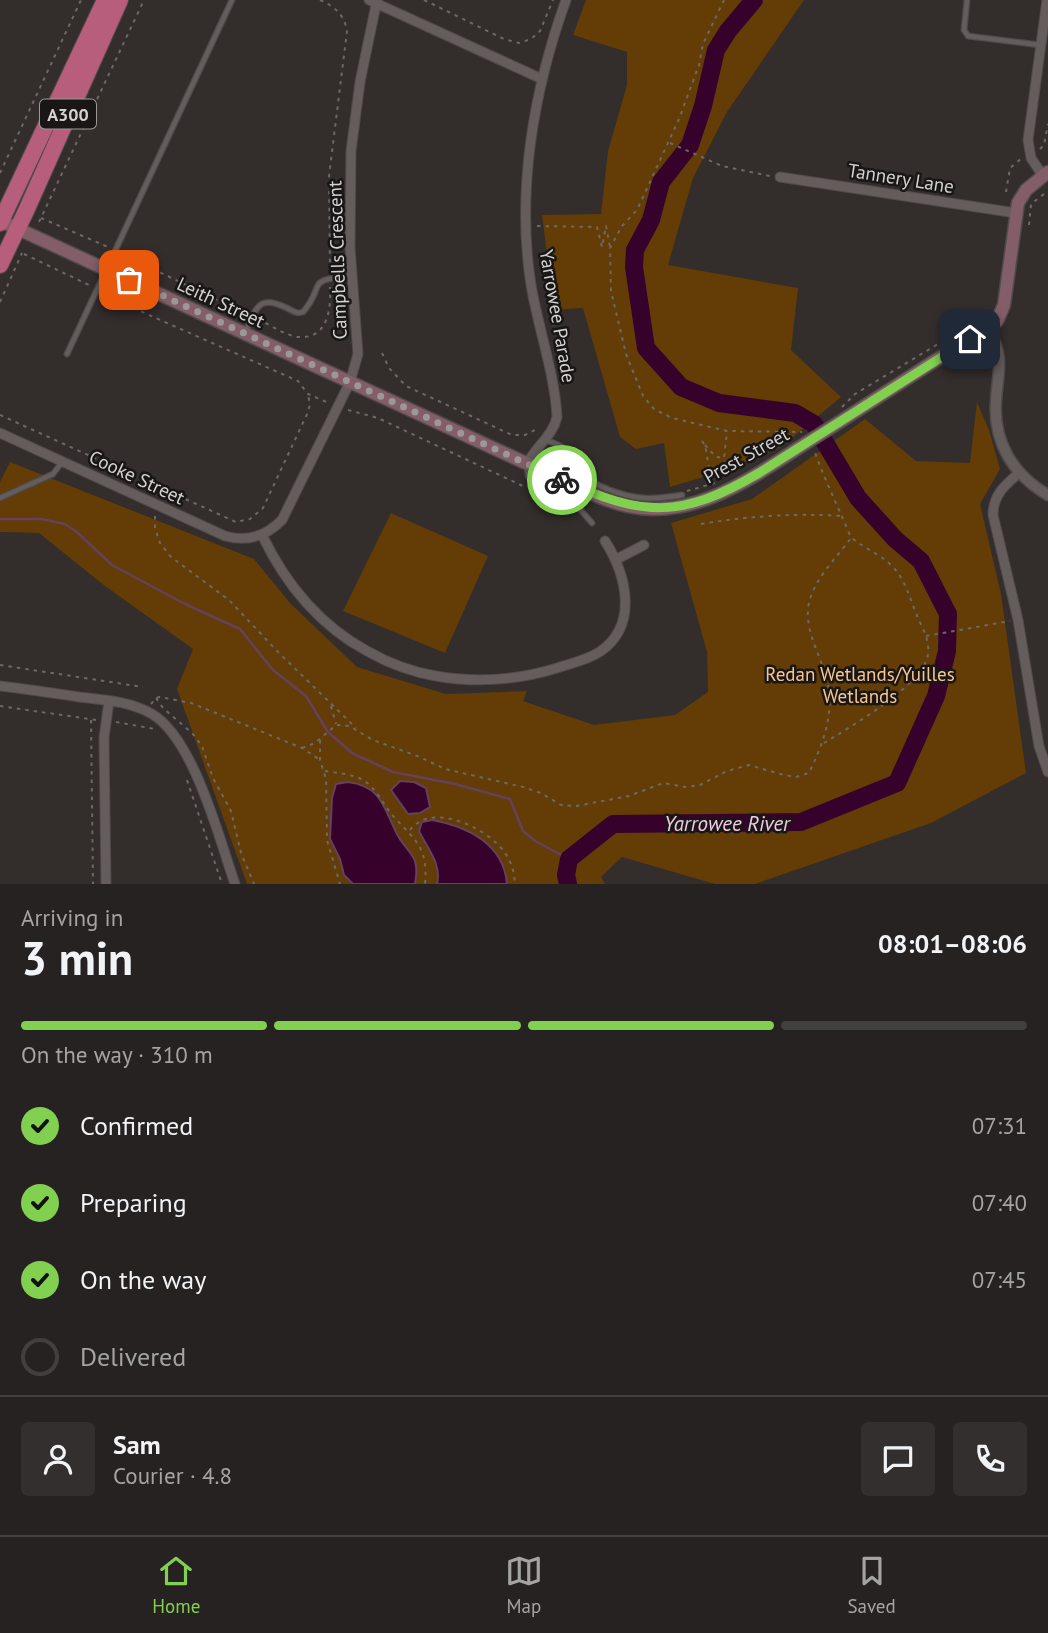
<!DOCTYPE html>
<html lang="en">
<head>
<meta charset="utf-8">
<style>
  :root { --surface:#262221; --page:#322f2e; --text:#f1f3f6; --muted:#a4a4a5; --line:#423f3f; --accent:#82d04f }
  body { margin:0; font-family:"PT Sans",sans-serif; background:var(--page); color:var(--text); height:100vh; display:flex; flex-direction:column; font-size:26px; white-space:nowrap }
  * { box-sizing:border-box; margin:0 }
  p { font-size:23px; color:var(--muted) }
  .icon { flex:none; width:38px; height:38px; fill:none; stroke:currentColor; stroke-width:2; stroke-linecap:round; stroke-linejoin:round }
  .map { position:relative; height:884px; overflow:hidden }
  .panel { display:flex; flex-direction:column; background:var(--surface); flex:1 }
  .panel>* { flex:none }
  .pin { position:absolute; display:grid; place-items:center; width:60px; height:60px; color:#fff; margin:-30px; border-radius:14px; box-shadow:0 4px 10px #0006 }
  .courier { position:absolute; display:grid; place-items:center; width:70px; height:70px; margin:-35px; border:5px solid #82d04f; border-radius:50%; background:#fff; color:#222; box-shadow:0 2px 9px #0007 }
  .overview em { font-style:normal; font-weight:800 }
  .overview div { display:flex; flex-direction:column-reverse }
  .overview { display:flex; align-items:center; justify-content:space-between; height:119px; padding:0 21px }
  h1 { font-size:46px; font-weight:800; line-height:52px }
  .bar { display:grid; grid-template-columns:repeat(4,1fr); gap:10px 7px; align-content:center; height:84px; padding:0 21px }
  .bar i { height:9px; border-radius:5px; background:var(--line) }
  .bar .on { background:var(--accent) }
  .bar p { grid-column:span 4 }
  .line { display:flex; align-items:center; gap:18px; padding:0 21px; border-top:2px solid var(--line) }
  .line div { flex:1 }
  .round { display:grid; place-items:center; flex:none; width:74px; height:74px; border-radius:7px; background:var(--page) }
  ol { padding:0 21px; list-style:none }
  li { display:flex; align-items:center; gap:21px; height:77px }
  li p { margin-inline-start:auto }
  li .icon { padding:7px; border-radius:50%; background:var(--accent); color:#111; stroke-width:4 }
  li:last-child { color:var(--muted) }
  li i { width:38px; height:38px; border:4px solid var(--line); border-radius:50% }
  .dock { display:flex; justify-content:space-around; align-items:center; height:98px; border-top:2px solid var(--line); background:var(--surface); font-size:19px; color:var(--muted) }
  .dock a { display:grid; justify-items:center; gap:4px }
  .dock .on { color:var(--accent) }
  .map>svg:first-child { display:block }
</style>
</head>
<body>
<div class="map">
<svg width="1048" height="884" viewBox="0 0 1048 884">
  <rect width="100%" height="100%" fill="#332d2c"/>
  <path fill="#633c06" d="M586,0H804L727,112L693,178L668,265L798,288L791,350L841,397L781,447L734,468L670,487L664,443L636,449L620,437L583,308L554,310L542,215L601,214L608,151L627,85V52L573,35Z
    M977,402L989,430L1000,469L980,504L1001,594L1026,773L931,823L755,884H715L622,857L601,877L605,884H247L177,689L193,649L105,586L39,533L0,532V482L10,462L254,559L290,603L357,667L446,694L527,691L523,701L594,725L675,715L708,692L707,652L671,523L752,499L865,419L916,461L970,463Z
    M391,513L488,556L445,653L343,611Z"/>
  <path fill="#36022c" stroke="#66405e" stroke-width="2" d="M400,781L414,782L426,788L430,807L420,813L408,814L391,790Z
    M348,782C380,786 383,805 395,830C406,855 421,851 415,884H353L344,875L340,859L330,839L332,798L336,784Z
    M432,820C467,826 504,844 507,884H437C442,864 427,848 419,831L422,822Z"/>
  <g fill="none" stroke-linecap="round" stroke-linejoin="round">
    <path stroke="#66405e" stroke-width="2.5" d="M0,519H41L65,524L78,533L112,565L185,604L240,629L273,670L306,696L328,732L352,753L393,772L455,784L510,799L523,831L535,841L569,859"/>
    <path stroke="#36022c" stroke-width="18" d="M568,884L566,875L569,859L613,824L801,822L897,783L936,696L947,651L948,614L921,561L895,539L858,498L814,424L795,413L719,403L681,387L646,348L634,267L635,250L651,220L661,182L690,145L703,106L716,50L728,31L754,0"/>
    <defs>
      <path id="service" d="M967,0L964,30L968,36L1040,45
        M245,333C257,308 257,294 287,308C293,311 296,314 303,312C327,284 303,280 352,276
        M67,354L232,0
        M545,440C576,449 569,458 588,478C593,484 601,486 607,489C635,500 652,500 682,495
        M527,465L528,476L533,483L577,506L592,523
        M0,498L53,474L62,462"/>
      <path id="minor" d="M369,0L542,79
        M1043,176L1031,158L1028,140L1047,0
        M780,177L1016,213
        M0,433L225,536C247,542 265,537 282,520L350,382L358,354L350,248L351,151L360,82L377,0
        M527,464C535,447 553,436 557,417C555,375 538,327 531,285C516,190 534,89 566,0
        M1019,473C1005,485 993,495 993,515L1018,620L1039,746L1048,772
        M262,535C285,583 319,625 367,651C388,663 412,672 436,676C476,683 518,680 557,668C572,663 588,660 601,651C639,624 626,574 605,541
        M617,559L644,545
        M0,686C26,689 53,693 79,697C104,700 130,701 152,714C194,739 219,838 235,884
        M106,884L104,738L109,701"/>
      <path id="tertiary" d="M988,328C1005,357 998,370 996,401C993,442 1013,475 1048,495"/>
      <path id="secondary" d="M1,221L556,477C579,488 602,500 627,506C694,521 753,477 806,443
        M830,428L997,321L1004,305L1018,203L1026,190L1048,172"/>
      <path id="trunk" d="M0,223L105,0
        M0,265L26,211L120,0"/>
    </defs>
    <use href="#service" stroke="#4f4a4a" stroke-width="7"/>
    <use href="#minor" stroke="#4f4a4a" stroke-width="11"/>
    <use href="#tertiary" stroke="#4f4a4a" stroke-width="13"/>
    <use href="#secondary" stroke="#4f4a4a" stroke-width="15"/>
    <use href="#trunk" stroke="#4f4a4a" stroke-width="18"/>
    <path stroke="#6d6867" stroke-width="2" stroke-dasharray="3.5 5" stroke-linecap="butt" d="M320,0C335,7 344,14 347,31L329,176L330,271
      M424,0L504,39L519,43L531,39L540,31L553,0
      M724,0L703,44L699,65L679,119L637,210L622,226L610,248L611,291L626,354L643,396L654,409L672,418L727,431L802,432
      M670,143L722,166L770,176
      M1040,149L1044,145L1048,124
      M0,173L81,0
      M1006,192L1010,168L1022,158
      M41,218L108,247
      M39,222L144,0
      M1029,225L1031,204L1048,191
      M537,226L597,227L602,247L606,226L610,247
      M24,254L89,285
      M122,254L246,314
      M103,293L122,303L298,381L308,394L329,403
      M0,302L22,253
      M551,314L565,382
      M258,319C270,325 286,336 299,337C329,339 331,307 330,287
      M382,353L389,368L406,386L512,435H525L535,430L538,434
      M842,407L855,394L948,338
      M348,410L378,418L525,487
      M0,415L236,522L250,519L263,508L308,412L310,404L308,395
      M702,441L705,445L709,468L707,471L708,483
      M705,445L716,457L724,458L727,432
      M687,491L715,483
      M155,516V528L160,543L171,557L229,600L278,652L356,728
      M701,524C749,516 794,513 843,516
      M926,636L1010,621
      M0,665L143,687
      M156,698L163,708L192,733L202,746L213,778L231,811L241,853L254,884
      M151,704L156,698L160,697L191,703L302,748L320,760
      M0,706L96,720
      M331,706L336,724
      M91,720L93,884
      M116,722L155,729
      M320,740V760L326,779L327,840L340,884
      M824,743C850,727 925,684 928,654C930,639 921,626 916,613C909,596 905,579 892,566C880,554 865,549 852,538
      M302,748L315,743L336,725L349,726L373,740L420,757L445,769L523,787L541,793L561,805L576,806L629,796L663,783L685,787L700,785L727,771L749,765L784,775L796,777L809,773C822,745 832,722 829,690C825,658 799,629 811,596C819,574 838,556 851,538C839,508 825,481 814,450
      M325,771C337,773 353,774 363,780C378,790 383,805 395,818C417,842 428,848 425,884
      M187,780L222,884
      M410,830C432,801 488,828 505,853C512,863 514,872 515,884"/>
    <use href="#service" stroke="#645d5c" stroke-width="4.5"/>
    <use href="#minor" stroke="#645d5c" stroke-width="9"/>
    <use href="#tertiary" stroke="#645d5c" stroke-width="10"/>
    <use href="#secondary" stroke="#835e68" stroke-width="12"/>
    <use href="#trunk" stroke="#b65e7c" stroke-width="16"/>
    <defs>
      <path id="secondary-bridge" d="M806,443L830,428"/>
    </defs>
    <use href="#secondary-bridge" stroke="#4f4a4a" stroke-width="15" stroke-linecap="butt"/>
    <use href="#secondary-bridge" stroke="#835e68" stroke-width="12"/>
  </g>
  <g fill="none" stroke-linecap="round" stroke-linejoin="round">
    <path stroke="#9c9897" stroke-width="7" stroke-dasharray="0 12.6" d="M129,280L562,480"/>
    <path stroke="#82d04f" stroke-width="9" d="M562,480C643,517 681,519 759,473L970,339"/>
  </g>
  <g text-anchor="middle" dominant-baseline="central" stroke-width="5" stroke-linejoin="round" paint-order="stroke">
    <rect fill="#191616" stroke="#9d9999" stroke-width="2" x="40" y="99.5" width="56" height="29" rx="5"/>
    <g font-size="18" font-weight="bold" fill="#d5d1d1">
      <text x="68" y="114">A300</text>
    </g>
    <g font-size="19" fill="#d5d1d1" stroke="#191616">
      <text transform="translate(901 178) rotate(9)">Tannery Lane</text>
      <text transform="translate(337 260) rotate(-92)">Campbells Crescent</text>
      <text transform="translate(221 302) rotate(25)">Leith Street</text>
      <text transform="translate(558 316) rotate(80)">Yarrowee Parade</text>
      <text transform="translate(746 455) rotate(-29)">Prest Street</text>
      <text transform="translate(137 477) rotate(25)">Cooke Street</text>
    </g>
    <g font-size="19" fill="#f8c58f" stroke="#191616">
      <text x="860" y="674">Redan Wetlands/Yuilles<tspan x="860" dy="22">Wetlands</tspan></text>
    </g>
    <g font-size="21" font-style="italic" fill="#f3c9e5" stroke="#191616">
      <text x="727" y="823">Yarrowee River</text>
    </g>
  </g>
</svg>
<div class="pin" style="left:129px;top:280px;background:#ea580c"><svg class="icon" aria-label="bag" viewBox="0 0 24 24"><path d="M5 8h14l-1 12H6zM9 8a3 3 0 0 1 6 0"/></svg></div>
<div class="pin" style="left:970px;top:339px;background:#1f2937"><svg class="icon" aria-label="home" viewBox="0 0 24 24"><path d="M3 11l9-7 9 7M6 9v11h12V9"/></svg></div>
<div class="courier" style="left:562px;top:480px"><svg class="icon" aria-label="bike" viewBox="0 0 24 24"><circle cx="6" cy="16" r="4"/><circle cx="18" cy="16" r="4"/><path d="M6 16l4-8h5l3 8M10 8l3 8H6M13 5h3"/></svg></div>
</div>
<section class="panel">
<div class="overview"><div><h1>3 min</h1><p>Arriving in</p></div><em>08:01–08:06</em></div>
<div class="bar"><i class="on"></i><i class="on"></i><i class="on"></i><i></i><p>On the way · 310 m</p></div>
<ol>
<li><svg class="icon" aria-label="check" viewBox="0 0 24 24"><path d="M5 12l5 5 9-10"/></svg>Confirmed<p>07:31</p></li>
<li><svg class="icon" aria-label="check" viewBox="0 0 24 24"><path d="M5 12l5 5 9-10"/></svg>Preparing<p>07:40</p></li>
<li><svg class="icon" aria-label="check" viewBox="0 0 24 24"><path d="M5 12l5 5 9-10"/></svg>On the way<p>07:45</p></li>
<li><i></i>Delivered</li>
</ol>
<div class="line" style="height:126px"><a class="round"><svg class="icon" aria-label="person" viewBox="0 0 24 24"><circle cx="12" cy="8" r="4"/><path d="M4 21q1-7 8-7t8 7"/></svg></a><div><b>Sam</b><p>Courier · 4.8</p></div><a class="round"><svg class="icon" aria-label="chat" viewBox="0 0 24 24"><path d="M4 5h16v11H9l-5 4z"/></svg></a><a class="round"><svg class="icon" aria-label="phone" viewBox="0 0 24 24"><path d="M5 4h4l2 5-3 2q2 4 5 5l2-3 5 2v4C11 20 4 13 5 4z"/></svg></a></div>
</section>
<nav class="dock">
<a class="on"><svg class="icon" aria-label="home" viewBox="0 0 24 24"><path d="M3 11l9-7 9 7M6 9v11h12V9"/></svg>Home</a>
<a><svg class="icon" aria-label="map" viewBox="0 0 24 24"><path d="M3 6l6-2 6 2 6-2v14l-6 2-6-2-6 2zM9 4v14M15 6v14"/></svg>Map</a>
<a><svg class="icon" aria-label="saved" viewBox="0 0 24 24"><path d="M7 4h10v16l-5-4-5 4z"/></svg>Saved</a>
</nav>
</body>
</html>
